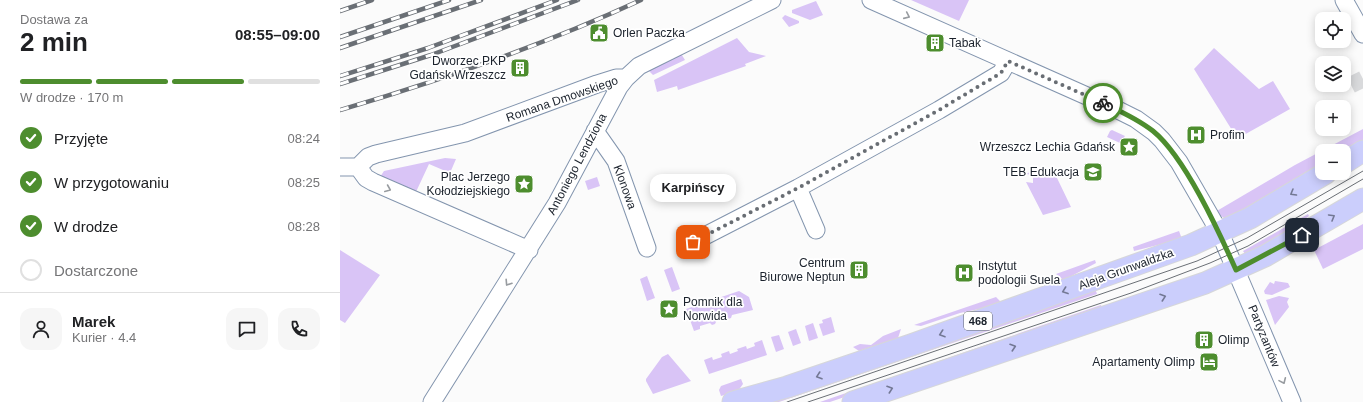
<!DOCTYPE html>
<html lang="pl">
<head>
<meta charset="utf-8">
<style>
  :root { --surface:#fff; --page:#f6f6f6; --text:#202124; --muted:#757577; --line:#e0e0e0; --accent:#4d8d2e }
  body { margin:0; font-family:Helvetica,sans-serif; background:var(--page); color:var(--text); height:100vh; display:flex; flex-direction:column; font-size:15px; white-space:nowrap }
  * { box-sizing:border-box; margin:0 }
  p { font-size:13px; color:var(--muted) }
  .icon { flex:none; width:22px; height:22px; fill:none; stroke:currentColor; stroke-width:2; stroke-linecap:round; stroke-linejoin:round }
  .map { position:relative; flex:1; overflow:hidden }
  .sheet { display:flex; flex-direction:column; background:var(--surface); width:340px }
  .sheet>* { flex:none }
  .tools { position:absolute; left:975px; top:12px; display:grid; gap:8px }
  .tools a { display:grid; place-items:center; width:36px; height:36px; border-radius:8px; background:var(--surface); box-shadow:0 2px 10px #0003; font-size:20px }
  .pin { position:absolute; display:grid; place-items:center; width:34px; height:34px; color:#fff; margin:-17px; border-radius:8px; box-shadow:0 2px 6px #0006 }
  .courier { position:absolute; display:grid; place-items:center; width:40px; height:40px; margin:-20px; border:3px solid #4d8d2e; border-radius:50%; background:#fff; color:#222; box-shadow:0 1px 5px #0007 }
  .bubble { position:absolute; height:28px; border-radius:12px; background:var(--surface); box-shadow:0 2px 10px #0003; font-size:13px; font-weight:700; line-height:28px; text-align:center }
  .overview em { font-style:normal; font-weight:700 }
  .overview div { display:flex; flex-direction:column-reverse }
  .overview { display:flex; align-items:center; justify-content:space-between; height:68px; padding:0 20px }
  h1 { font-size:26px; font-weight:700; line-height:30px }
  .bar { display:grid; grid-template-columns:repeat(4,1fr); gap:6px 4px; align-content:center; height:48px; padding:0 20px }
  .bar i { height:5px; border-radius:3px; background:var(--line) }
  .bar .active { background:var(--accent) }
  .bar p { grid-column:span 4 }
  .line { display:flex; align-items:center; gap:10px; padding:0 20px; border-top:1px solid var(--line) }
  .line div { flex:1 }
  .round { display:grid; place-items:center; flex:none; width:42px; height:42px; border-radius:12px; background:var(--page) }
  ol { padding:0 20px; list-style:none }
  li { display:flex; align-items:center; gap:12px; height:44px }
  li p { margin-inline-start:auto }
  li .icon { padding:4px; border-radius:50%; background:var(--accent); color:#fff; stroke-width:4 }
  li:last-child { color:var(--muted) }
  li i { width:22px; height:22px; border:2px solid var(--line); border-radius:50% }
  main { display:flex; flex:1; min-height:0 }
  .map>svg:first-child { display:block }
</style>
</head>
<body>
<main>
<section class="sheet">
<div class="overview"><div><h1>2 min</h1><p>Dostawa za</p></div><em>08:55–09:00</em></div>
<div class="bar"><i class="active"></i><i class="active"></i><i class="active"></i><i></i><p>W drodze · 170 m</p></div>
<ol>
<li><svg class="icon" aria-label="check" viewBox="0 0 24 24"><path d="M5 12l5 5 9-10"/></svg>Przyjęte<p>08:24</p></li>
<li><svg class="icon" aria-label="check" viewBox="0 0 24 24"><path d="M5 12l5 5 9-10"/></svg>W przygotowaniu<p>08:25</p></li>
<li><svg class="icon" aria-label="check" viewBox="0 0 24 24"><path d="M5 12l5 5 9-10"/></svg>W drodze<p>08:28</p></li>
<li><i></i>Dostarczone</li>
</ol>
<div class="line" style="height:72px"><a class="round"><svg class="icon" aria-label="person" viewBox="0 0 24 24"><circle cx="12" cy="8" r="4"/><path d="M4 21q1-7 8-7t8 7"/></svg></a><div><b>Marek</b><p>Kurier · 4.4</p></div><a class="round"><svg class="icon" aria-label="chat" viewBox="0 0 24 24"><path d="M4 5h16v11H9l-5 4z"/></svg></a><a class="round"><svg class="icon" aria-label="phone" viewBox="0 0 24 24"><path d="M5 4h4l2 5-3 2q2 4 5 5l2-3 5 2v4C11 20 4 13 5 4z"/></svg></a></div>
</section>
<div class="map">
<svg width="1023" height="402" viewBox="0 0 1023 402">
  <rect width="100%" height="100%" fill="#fbfbfb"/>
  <path fill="#d9c4f6" d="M571,0H629L619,21Z
    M476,1L483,15L470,20L452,13V10Z
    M445,15L459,21V23L449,27L442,18Z
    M397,38L409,52L426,56L405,64L406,66L338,90L337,86L317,92L314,80Z
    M874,48L919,89L933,81L950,109L902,136L895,135L854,69Z
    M340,52L345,60L313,75L309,71Z
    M1023,129V140L1004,151H982V164L893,216L884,218L875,212L955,165Z
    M772,130L785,136L780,143L767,137L770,131Z
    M105,158L116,159L110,173L89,164L75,194L40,177L44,171Z
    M707,168L717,178L731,207L703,215L686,182L693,183V175L686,174L696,169L701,174Z
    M257,177L260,186L248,190L245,181Z
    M968,214L969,216L930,244L905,254L903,251Z
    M1023,224V249L983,269L974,250Z
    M839,231L842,239L794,251L793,247Z
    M0,250L40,275L5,323L0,320Z
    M755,260L756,263L726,279H722L716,274Z
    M332,267L340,289L332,292L324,270Z
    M307,276L315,298L307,301L300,279Z
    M935,281L948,283L950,287L932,295L925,294L924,291L930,282L934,284Z
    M755,288L757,294L439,402H423Z
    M399,291L409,297L413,310L392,315L391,318L388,319L385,317L377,320L375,324L372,325L370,323L360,326V329L354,331L346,309Z
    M939,296L949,298L947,302L949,307L935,325L926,300Z
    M656,297L663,304L620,313L581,326L574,325Z
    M761,305L762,309L490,402H480Z
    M491,317L495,332L483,336L479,324L483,323L482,320Z
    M473,323L478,338L469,341L465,326Z
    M456,329L461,343L453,346L448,332Z
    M561,329L558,338L519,351L513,347L520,344L531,345L543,336Z
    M439,335L444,349L436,352L431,337Z
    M422,340L427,355L369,374L364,360L372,357L373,360L382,357L381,354L389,351L390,354L398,351L397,349L406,346L407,349L415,346L414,343Z
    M328,354L351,381L313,394L306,381V379L322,357Z
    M401,379L403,384L398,391L381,396L379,390L381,386Z"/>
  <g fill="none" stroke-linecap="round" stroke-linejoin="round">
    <path stroke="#d9dadc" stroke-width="17" stroke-dasharray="17 8" stroke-linecap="butt" d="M1011,85L1023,79"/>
    <defs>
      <path id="minor" d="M531,0L776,109L796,119L814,132L822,140L839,162L880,233L952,402
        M1004,0L1023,34
        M255,131L276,161L307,248
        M0,167H18L28,157L36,154L125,133L257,84L276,78H286
        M18,167L26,178L33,182L189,250
        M458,188L476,230
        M353,242L458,188L599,110L661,73L668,61
        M92,402L217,203L279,87L286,78L299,66L432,0"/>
      <path id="major" d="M1004,163L1023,151
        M393,402L447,387L571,345L851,245L910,218L986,173
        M513,402L865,283L925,256L1023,199"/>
    </defs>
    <use href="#minor" stroke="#8395ae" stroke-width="19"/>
    <use href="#major" stroke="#d6d7d9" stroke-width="23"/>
    <use href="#minor" stroke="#fff" stroke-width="17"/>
    <use href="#major" stroke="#cbcefc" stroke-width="21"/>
    <path stroke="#6a6f75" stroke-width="1" d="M447,402L857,261L907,238L1023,171
      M468,402L791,293L870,263L908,246L1023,179"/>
    <defs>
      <path id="rail" d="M0,11L32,0
        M0,37L109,0
        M0,48L141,0
        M0,76L88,48L217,0
        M0,84L91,55L238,0
        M0,110C102,80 204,45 301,0"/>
    </defs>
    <use href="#rail" stroke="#6a6f75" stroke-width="4.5"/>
    <use href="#rail" stroke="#fff" stroke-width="3" stroke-dasharray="9" stroke-linecap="butt"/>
  </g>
  <defs><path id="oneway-chevron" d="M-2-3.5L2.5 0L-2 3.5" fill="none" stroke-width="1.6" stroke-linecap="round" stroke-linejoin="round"/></defs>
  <g stroke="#989ca0">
    <use href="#oneway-chevron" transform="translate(567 16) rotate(24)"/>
    <use href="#oneway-chevron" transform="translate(48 189) rotate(23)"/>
    <use href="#oneway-chevron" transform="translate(168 283) rotate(123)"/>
    <use href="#oneway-chevron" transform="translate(943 381) rotate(66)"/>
  </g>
  <g stroke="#737894">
    <use href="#oneway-chevron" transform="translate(953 193) rotate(150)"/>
    <use href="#oneway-chevron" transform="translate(992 217) rotate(-30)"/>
    <use href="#oneway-chevron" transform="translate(725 291) rotate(160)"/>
    <use href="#oneway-chevron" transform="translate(823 297) rotate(-19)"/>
    <use href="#oneway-chevron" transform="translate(602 334) rotate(161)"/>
    <use href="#oneway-chevron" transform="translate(673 347) rotate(-18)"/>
    <use href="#oneway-chevron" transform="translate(479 376) rotate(161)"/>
    <use href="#oneway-chevron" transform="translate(550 389) rotate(-19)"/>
  </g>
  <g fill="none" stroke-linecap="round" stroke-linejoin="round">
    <path stroke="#696e74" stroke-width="4" stroke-dasharray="0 7.2" d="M353,242L458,188L599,110L661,73L668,61L763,103"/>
    <path stroke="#4d8d2e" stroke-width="5" d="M763,103C780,111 798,119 813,131C845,157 879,232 896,270L962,235"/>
  </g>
  <defs>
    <symbol id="civic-square" viewBox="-11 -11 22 22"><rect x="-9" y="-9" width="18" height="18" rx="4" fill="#4d8d2e" stroke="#fff"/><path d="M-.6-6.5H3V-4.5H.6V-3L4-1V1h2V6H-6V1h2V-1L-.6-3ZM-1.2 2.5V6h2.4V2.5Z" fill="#fff"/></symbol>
    <symbol id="building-square" viewBox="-11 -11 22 22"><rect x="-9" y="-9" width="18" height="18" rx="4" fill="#4d8d2e" stroke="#fff"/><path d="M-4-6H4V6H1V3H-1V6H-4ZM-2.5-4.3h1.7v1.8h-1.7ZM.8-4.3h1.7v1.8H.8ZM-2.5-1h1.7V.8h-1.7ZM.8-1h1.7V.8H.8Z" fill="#fff"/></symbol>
    <symbol id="hospital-square" viewBox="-11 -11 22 22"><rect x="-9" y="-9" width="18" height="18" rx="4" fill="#4d8d2e" stroke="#fff"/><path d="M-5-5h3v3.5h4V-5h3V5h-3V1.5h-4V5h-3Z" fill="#fff"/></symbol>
    <symbol id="sight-square" viewBox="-11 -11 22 22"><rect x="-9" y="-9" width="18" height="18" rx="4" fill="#4d8d2e" stroke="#fff"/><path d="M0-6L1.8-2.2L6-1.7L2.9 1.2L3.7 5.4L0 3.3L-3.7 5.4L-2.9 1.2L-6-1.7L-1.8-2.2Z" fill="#fff"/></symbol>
    <symbol id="university-square" viewBox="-11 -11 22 22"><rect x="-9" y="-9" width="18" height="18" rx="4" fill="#4d8d2e" stroke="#fff"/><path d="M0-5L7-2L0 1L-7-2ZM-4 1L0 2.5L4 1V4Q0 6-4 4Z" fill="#fff"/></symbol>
    <symbol id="hotel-square" viewBox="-11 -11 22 22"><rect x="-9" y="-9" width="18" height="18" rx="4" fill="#4d8d2e" stroke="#fff"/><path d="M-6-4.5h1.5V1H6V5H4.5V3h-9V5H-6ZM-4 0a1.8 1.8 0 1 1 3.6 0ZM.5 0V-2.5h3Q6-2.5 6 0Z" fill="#fff"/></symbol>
  </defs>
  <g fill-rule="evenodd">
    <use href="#civic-square" x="248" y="22" width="22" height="22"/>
    <use href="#building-square" x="584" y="32" width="22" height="22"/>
    <use href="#building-square" x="169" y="57" width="22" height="22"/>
    <use href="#hospital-square" x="845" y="124" width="22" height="22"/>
    <use href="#sight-square" x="778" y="136" width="22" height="22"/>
    <use href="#university-square" x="742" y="161" width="22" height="22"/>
    <use href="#sight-square" x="173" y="173" width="22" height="22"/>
    <use href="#building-square" x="508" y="259" width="22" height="22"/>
    <use href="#hospital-square" x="613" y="262" width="22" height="22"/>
    <use href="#sight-square" x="318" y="298" width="22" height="22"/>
    <use href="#building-square" x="853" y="329" width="22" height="22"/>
    <use href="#hotel-square" x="858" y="351" width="22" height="22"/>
  </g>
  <g text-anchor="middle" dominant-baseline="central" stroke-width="3.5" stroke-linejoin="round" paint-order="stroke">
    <rect fill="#fff" stroke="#5f646b" stroke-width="1" x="624" y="312" width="28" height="18" rx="3"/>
    <g font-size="11" font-weight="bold" fill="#1b222c">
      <text x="638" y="321">468</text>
    </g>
    <g font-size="12" fill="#1b222c" stroke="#fff" text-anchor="start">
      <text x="273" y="33">Orlen Paczka</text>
      <text x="609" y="43">Tabak</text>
      <text x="166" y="61" text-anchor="end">Dworzec PKP<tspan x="166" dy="14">Gdańsk Wrzeszcz</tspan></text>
      <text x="870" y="135">Profim</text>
      <text x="775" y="147" text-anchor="end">Wrzeszcz Lechia Gdańsk</text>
      <text x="739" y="172" text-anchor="end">TEB Edukacja</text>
      <text x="170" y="177" text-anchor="end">Plac Jerzego<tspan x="170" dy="14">Kołodziejskiego</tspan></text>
      <text x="505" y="263" text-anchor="end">Centrum<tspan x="505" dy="14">Biurowe Neptun</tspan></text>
      <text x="638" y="266">Instytut<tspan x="638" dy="14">podologii Suela</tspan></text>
      <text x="343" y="302">Pomnik dla<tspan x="343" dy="14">Norwida</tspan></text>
      <text x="878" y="340">Olimp</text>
      <text x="855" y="362" text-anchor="end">Apartamenty Olimp</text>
    </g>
    <g font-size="12" fill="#1b222c" stroke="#fff">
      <text transform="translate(222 99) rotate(-19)">Romana Dmowskiego</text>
      <text transform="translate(237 164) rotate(-62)">Antoniego Lendziona</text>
      <text transform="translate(285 187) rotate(70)">Klonowa</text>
      <text transform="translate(786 269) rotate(-20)">Aleja Grunwaldzka</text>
      <text transform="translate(924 336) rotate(68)">Partyzantów</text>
    </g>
  </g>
</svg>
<div class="tools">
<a><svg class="icon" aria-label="locate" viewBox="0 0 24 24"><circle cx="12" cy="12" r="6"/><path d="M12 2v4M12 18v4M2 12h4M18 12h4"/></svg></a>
<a><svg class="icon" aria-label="layers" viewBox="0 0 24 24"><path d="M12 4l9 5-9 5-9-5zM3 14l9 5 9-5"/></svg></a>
<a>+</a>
<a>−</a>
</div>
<div class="pin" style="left:353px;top:242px;background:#ea580c"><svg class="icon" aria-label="bag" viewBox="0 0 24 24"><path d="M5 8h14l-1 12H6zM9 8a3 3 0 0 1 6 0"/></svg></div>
<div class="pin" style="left:962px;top:235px;background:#1f2937"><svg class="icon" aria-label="home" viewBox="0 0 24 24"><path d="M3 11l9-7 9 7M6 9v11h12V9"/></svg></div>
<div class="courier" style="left:763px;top:103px"><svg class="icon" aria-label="bike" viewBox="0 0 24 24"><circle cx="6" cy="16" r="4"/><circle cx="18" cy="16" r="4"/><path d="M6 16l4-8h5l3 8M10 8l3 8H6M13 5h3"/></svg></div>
<div class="bubble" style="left:310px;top:174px;width:86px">Karpińscy</div>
</div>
</main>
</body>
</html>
